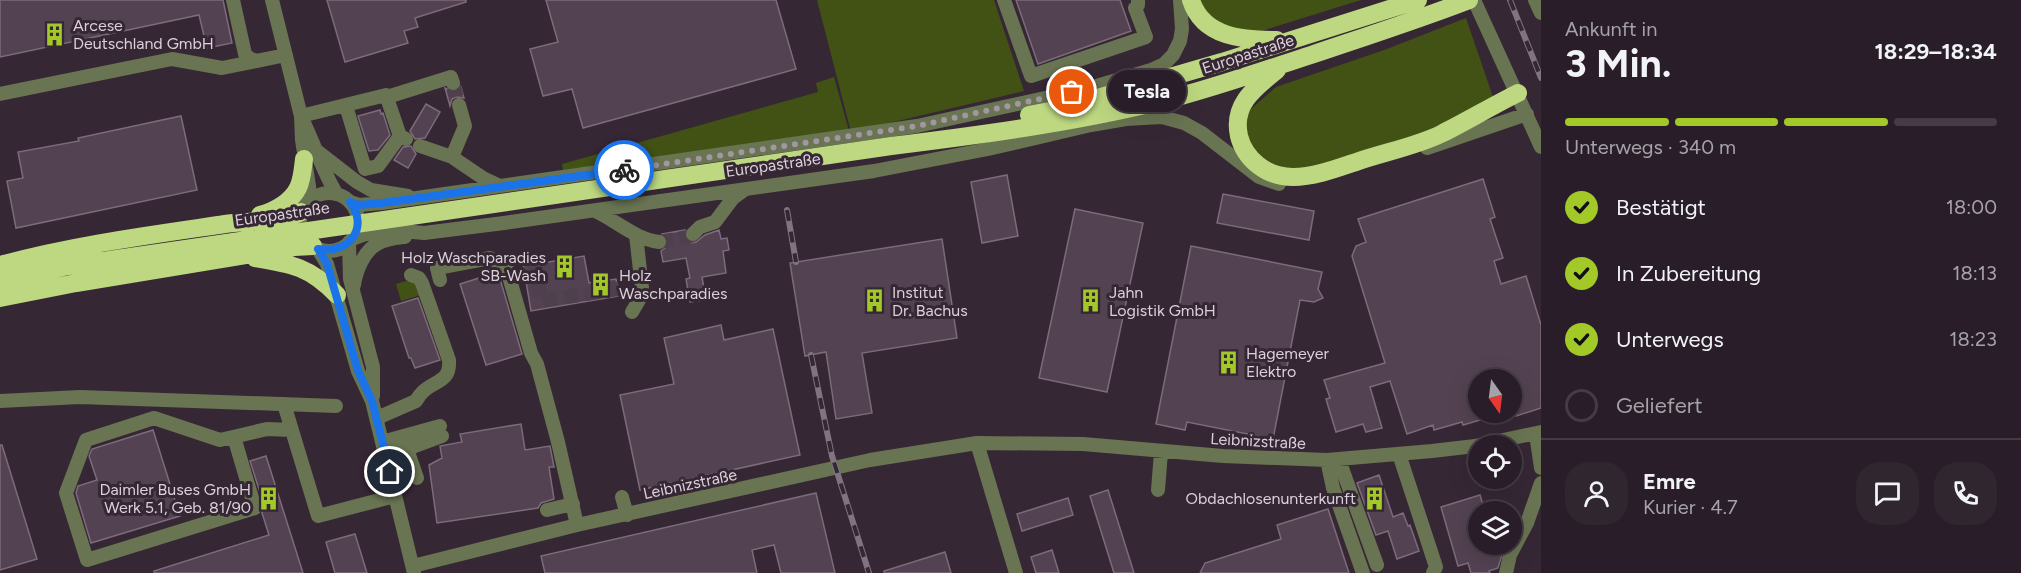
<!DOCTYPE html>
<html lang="de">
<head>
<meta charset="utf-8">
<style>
  :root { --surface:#281d28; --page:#302630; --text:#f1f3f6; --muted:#a5a2a8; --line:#443b45; --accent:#a2c927 }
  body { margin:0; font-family:Figtree,sans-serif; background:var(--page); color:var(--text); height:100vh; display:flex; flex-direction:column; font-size:22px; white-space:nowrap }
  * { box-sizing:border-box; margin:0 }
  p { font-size:20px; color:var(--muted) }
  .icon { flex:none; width:33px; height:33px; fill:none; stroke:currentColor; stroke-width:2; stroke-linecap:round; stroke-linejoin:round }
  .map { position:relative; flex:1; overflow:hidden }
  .drawer { display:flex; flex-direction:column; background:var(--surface); width:480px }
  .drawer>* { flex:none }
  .needle { width:39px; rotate:166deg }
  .controls { position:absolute; left:1468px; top:369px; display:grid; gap:12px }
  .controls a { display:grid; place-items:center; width:54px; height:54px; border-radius:50%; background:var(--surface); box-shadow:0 6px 24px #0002,0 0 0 2px var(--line); font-size:30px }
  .pin { position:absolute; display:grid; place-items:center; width:51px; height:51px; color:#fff; margin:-26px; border:3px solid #fff; border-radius:50%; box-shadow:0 2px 6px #0007 }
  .courier { position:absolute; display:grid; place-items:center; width:60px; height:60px; margin:-30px; border:4px solid #1a73e8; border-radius:50%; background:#fff; color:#222; box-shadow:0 2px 8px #0007 }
  .bubble { position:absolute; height:42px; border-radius:21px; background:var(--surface); box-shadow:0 6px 24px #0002,0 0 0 2px var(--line); font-size:20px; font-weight:700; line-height:42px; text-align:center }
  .summary em { font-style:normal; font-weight:700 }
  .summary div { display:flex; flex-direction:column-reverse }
  .summary { display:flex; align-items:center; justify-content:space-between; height:102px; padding:0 24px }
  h1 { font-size:39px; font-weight:700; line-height:45px }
  .bar { display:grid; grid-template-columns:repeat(4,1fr); gap:9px 6px; align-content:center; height:72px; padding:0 24px }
  .bar i { height:8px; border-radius:4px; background:var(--line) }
  .bar .selected { background:var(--accent) }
  .bar p { grid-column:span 4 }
  .line { display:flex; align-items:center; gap:15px; padding:0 24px; border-top:2px solid var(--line) }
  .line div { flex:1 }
  .round { display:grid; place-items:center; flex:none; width:63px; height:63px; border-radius:24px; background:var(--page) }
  ol { padding:0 24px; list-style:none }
  li { display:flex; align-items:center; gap:18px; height:66px }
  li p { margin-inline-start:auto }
  li .icon { padding:6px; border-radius:50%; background:var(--accent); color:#111; stroke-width:4 }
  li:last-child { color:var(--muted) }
  li i { width:33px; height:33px; border:3px solid var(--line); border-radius:50% }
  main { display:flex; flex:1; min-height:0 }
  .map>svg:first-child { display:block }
</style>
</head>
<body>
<main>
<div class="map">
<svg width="1541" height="573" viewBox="0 0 1541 573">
  <rect width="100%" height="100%" fill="#362735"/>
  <path fill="#425215" d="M817,0H994L1024,91L851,132Z
    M1199,0H1361L1258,32L1226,29L1203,10Z
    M1466,18L1493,97L1447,123L1358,155L1316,168L1287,171L1256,155L1243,123L1251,109L1276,87L1387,49Z
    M834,77L849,131L563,170L562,164L818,92L816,83Z
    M416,278L421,295L401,301L396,284Z"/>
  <path fill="#534251" stroke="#7d6b7b" stroke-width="1.5" d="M0,0H223L232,43L207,48L199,15L0,57Z
    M327,0H466V2L415,18L418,27L404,31L408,43L345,62Z
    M546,0H776L796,69L583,128L572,89L543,96L530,49L558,42Z
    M1016,0H1120L1131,31L1038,64Z
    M461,87L464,98L456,97L452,99L450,106L445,88L455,92Z
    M426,104L440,112L425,138L415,139L410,131Z
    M380,110L381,114L383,113L390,135L378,150L369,151L358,116Z
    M181,116L197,190L16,228L7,181L23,178L18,152L79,141L78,138Z
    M411,146L416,154L408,168L394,160L403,147Z
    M1007,175L1018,236L982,243L971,182Z
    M1483,179L1495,217L1490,219L1503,258L1494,261L1501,284L1526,276L1541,325V408L1516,416L1515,412L1512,413V380H1479V412H1497V415L1463,425L1462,422L1434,430L1433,425L1407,434L1390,381L1370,387L1382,428L1366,432L1363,424L1336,432L1326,399L1330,398L1324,380L1385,363L1352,256L1356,246L1366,242L1358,219Z
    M1223,194L1314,211L1309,240L1217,223Z
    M1075,209L1143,223L1107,392L1039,378Z
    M685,230V237L691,243L696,242L705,235L719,230L721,239L727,238L729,250L723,251L726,273L702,277L706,300L690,302L686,279L690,278L686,258L663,262L661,251L665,248L668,243L667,239L662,234Z
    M942,239L957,338L862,353L872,413L836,419L826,352L805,356L790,263Z
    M1191,246L1322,272L1318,289L1323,298L1314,302L1300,300L1273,439L1187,422L1185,430L1156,424Z
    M584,256L589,283L616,279L619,296L531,311L523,264L542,261L543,263Z
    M498,272L522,354L486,365L460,284Z
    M418,298L440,360L415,368L411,358H409L392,306Z
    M721,325L724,340L773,329L800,455L640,490L620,395L674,384L664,338Z
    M521,424L525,450L550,446L554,467H549L554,499L541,503L538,508L437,523L429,465L442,458L440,446L462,442L460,434Z
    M153,430L180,516L91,543L76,493L78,486L97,480L89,456L92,449Z
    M0,445H2L37,559L0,570Z
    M266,456L303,573H154V571L269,535L262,513L264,505L250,461Z
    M1379,475L1393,517L1403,513L1408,526L1410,525L1419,551L1397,559L1388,531L1376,535L1357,483Z
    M1108,490L1134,573H1114L1090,496Z
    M816,493L835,573H781L774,545L752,550L757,573H545L541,556Z
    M1480,495L1485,512H1479V544H1505L1498,568L1489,571L1490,573H1471L1468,563L1458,566L1441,507Z
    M1068,498L1073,515L1022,531L1017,514Z
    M1328,509L1349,573H1200L1205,563L1281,539L1277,525Z
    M355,534L367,573H335L326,542Z
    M1052,550L1059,573H1036L1031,557Z
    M945,552L951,573H884V571Z"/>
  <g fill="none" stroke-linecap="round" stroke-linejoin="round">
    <path stroke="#4f404e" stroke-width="14" stroke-dasharray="14 7" stroke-linecap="butt" d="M453,83L459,105
      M659,242L688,237L693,234
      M534,262L541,301L618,289"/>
    <path stroke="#697452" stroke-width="14" d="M233,0L245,54L249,58L256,61
      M272,0L301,116L302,140L309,186L310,199
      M1004,0L1031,76L1146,37L1135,8L1138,5V0
      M1474,0L1541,147
      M1535,0L1541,13
      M0,94L172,59L222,68L286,55
      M387,97L451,77L453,83
      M346,106L365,169L378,166L400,136
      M301,116L386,95L400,136L406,139
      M303,121C315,145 322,170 336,193
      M420,146L452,157L483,178L500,186
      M1427,148L1527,114
      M317,151L357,182L371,190L408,196
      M452,157L465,126L459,105
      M300 222a29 29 0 1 1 58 0a29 29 0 1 1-58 0Z
      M350,202L359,205L382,203L917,126L1086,89L1151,70L1164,64L1173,55L1180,41L1182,29L1180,0
      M595,211C617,221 635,239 659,242
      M693,234L700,227L715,222L733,198L744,190
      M352,239L366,234L392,230L424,233L504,223L874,171L988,149L1091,125L1126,119L1162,117L1184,123L1202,133L1259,177L1279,184
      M349,242L350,279L373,367V396
      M318,249L327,264L358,371L372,401L414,573
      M440,280L437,268L490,258L506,266L531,353L537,364L558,442L577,525
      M354,285C356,271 364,251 377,244C385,239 396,238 405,237
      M632,312L639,300L642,288L636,235
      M0,401L80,397L336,406
      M284,404L318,516L395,496
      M377,418L416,401C428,378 451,387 449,360L422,283L419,278L411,275
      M1536,434L1541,468
      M234,437L255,508L87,560L66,493L86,440L154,418L220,440L267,429L292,430
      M382,442L440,426
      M977,443L1016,573
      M407,449L442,436
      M1399,454L1436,567L1433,573
      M386,455L407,449L417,478
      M1327,460L1333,488L1363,573
      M1339,460L1377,565
      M1158,490L1161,452
      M622,497L627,515
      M547,510L573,504
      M413,566L577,525L870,460L977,443L1083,444L1223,456L1327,460L1432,451L1475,446L1541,432
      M1506,573L1510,555L1527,523L1541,483"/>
    <path stroke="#bdd880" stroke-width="18" d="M1191,0C1203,38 1244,40 1277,40
      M1277,70C1255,88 1232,104 1239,136C1245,160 1267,177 1293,177C1315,177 1338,168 1359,161C1386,152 1416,146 1441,134C1467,121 1492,106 1518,93
      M1029,115L1060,109L1222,62L1418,0
      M260,215C275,211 291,202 298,188C302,180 303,168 304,159
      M255,258C292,264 310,267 337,295
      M0,265C73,245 150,235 225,224C245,221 286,222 301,212
      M0,281L68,266L891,146C988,134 1086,121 1181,96C1225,84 1268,69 1311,55C1364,37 1417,20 1469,0
      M0,298L76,283L294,247L313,246"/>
    <defs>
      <path id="rail" d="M1510,0L1541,78
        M787,210L796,262
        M811,355L832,456L869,573"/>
    </defs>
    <use href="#rail" stroke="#817480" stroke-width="6"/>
    <use href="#rail" stroke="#362735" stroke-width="4" stroke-dasharray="11" stroke-linecap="butt"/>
  </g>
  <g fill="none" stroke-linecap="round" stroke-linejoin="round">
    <path stroke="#a296a0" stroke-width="6" stroke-dasharray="0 10.8" d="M624,170L917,126L1072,92"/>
    <path stroke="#1a73e8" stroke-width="8" d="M390,472L372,401L358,371L327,264L318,249C348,255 370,228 350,202L359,205L382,203L624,170"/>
  </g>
  <defs>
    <symbol id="building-bare" viewBox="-9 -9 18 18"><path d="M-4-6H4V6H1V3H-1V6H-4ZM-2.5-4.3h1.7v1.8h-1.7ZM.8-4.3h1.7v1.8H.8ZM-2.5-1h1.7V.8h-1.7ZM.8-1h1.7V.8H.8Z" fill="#a2c927" stroke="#362735" stroke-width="2.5" paint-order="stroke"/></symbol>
  </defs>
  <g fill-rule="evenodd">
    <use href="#building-bare" x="38" y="18" width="33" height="33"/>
    <use href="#building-bare" x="548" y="250" width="33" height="33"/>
    <use href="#building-bare" x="584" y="268" width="33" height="33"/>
    <use href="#building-bare" x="858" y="284" width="33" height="33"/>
    <use href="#building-bare" x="1074" y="284" width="33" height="33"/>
    <use href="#building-bare" x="1212" y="346" width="33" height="33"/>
    <use href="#building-bare" x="252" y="482" width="33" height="33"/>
    <use href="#building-bare" x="1358" y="482" width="33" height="33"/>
  </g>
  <g text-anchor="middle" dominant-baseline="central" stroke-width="6" stroke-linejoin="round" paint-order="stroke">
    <g font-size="16" fill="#dcd1da" stroke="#362735" text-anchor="start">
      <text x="73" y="25">Arcese<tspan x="73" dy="18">Deutschland GmbH</tspan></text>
      <text x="546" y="257" text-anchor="end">Holz Waschparadies<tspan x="546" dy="18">SB-Wash</tspan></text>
      <text x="619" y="275">Holz<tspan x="619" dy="18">Waschparadies</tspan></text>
      <text x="892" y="292">Institut<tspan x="892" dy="18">Dr. Bachus</tspan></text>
      <text x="1109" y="292">Jahn<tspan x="1109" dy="18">Logistik GmbH</tspan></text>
      <text x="1246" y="353">Hagemeyer<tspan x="1246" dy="18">Elektro</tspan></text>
      <text x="251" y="489" text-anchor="end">Daimler Buses GmbH<tspan x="251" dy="18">Werk 5.1, Geb. 81/90</tspan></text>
      <text x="1356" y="498" text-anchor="end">Obdachlosenunterkunft</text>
    </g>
    <g font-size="16" fill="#dcd1da" stroke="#362735">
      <text transform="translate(1248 54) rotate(-18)">Europastraße</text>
      <text transform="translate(773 165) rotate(-8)">Europastraße</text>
      <text transform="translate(282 214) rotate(-8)">Europastraße</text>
      <text transform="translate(1258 441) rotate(3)">Leibnizstraße</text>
      <text transform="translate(690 484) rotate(-12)">Leibnizstraße</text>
    </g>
  </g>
</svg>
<div class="controls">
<a><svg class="needle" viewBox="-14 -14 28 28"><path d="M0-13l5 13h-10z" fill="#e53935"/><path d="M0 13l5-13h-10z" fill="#a5a2a8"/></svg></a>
<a><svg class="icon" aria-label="locate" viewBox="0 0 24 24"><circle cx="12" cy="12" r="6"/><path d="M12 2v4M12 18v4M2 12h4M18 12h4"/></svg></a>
<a><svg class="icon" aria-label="layers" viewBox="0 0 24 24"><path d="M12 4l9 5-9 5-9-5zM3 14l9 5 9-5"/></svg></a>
</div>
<div class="pin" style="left:1072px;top:92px;background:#ea580c"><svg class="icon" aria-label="bag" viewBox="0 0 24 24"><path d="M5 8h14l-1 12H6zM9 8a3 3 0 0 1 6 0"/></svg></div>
<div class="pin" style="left:390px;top:472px;background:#1f2937"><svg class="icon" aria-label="home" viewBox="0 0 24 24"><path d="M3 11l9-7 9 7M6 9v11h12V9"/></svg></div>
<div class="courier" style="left:624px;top:170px"><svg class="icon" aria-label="bike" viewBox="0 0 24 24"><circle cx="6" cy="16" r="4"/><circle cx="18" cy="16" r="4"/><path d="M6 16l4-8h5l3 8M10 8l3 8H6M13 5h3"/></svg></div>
<div class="bubble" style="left:1108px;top:70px;width:78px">Tesla</div>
</div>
<section class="drawer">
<div class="summary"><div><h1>3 Min.</h1><p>Ankunft in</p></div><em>18:29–18:34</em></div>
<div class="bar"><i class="selected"></i><i class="selected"></i><i class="selected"></i><i></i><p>Unterwegs · 340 m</p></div>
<ol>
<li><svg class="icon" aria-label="check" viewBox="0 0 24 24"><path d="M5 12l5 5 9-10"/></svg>Bestätigt<p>18:00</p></li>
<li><svg class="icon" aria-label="check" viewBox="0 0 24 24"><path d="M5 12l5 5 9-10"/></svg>In Zubereitung<p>18:13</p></li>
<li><svg class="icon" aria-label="check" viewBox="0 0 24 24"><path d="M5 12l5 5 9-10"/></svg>Unterwegs<p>18:23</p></li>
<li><i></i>Geliefert</li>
</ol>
<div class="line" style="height:108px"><a class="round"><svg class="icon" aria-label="person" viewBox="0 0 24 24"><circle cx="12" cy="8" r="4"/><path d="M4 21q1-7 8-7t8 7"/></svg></a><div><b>Emre</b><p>Kurier · 4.7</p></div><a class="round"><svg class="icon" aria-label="chat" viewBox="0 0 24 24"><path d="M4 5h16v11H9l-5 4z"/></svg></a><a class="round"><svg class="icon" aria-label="phone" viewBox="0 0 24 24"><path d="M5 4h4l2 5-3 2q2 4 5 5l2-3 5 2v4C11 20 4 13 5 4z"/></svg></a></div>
</section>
</main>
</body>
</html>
